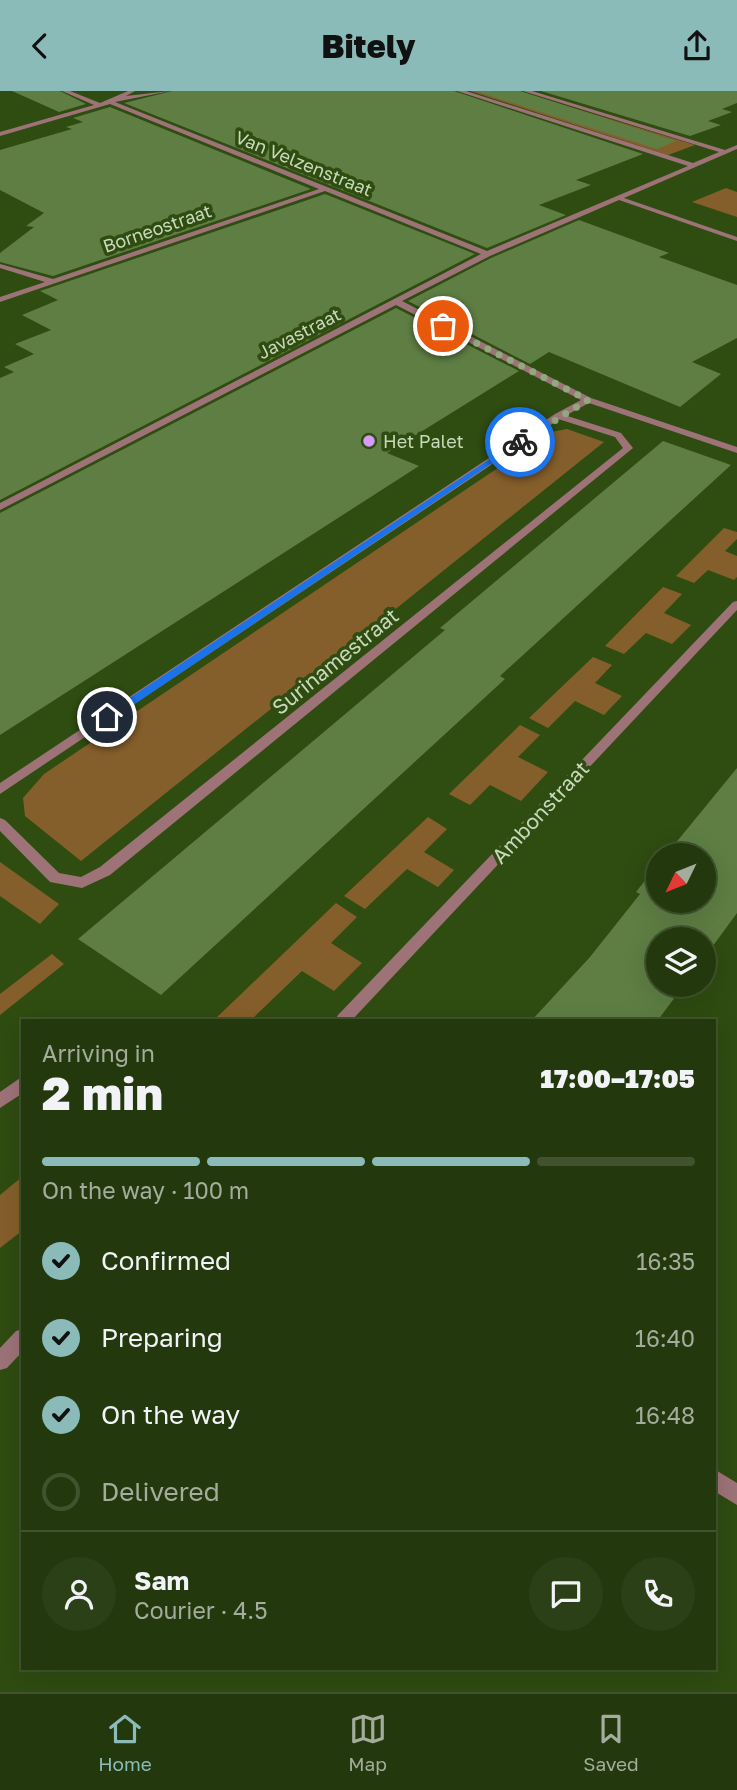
<!DOCTYPE html>
<html lang="en">
<head>
<meta charset="utf-8">
<style>
  :root { --surface:#23390d; --page:#2b4016; --text:#f1f3f6; --muted:#a3ac9d; --line:#40532e; --accent:#8bbbb9 }
  body { margin:0; font-family:"Golos Text",sans-serif; background:var(--page); color:var(--text); height:100vh; display:flex; flex-direction:column; font-size:26px; white-space:nowrap }
  * { box-sizing:border-box; margin:0 }
  p { font-size:23px; color:var(--muted) }
  .icon { flex:none; width:38px; height:38px; fill:none; stroke:currentColor; stroke-width:2; stroke-linecap:round; stroke-linejoin:round }
  .map { position:relative; flex:1; overflow:hidden }
  .side { position:absolute; left:21px; top:928px; width:695px; height:651px; display:flex; flex-direction:column; background:var(--surface); border-radius:0px; box-shadow:0 7px 28px #0002,0 0 0 2px var(--line) }
  .side>* { flex:none }
  .needle { width:46px; rotate:227deg }
  .tools { position:absolute; left:646px; top:752px; display:grid; gap:14px }
  .tools a { display:grid; place-items:center; width:70px; height:70px; border-radius:50%; background:var(--surface); box-shadow:0 7px 28px #0002,0 0 0 2px var(--line); font-size:35px }
  .pin { position:absolute; display:grid; place-items:center; width:60px; height:60px; color:#fff; margin:-30px; border:4px solid #fff; border-radius:50%; box-shadow:0 2px 7px #0007 }
  .courier { position:absolute; display:grid; place-items:center; width:70px; height:70px; margin:-35px; border:5px solid #1a73e8; border-radius:50%; background:#fff; color:#222; box-shadow:0 2px 9px #0007 }
  .summary em { font-style:normal; font-weight:800 }
  .summary div { display:flex; flex-direction:column-reverse }
  .summary { display:flex; align-items:center; justify-content:space-between; height:119px; padding:0 21px }
  h1 { font-size:46px; font-weight:800; line-height:52px }
  .bar { display:grid; grid-template-columns:repeat(4,1fr); gap:10px 7px; align-content:center; height:84px; padding:0 21px }
  .bar i { height:9px; border-radius:5px; background:var(--line) }
  .bar .active { background:var(--accent) }
  .bar p { grid-column:span 4 }
  .line { display:flex; align-items:center; gap:18px; padding:0 21px; border-top:2px solid var(--line) }
  .line div { flex:1 }
  .round { display:grid; place-items:center; flex:none; width:74px; height:74px; border-radius:37px; background:var(--page) }
  ol { padding:0 21px; list-style:none }
  li { display:flex; align-items:center; gap:21px; height:77px }
  li p { margin-inline-start:auto }
  li .icon { padding:7px; border-radius:50%; background:var(--accent); color:#111; stroke-width:4 }
  li:last-child { color:var(--muted) }
  li i { width:38px; height:38px; border:4px solid var(--line); border-radius:50% }
  header { display:flex; justify-content:space-between; align-items:center; height:91px; padding:0 21px; background:var(--accent); color:#111; font-size:32px; font-weight:800 }
  .tab-bar { display:flex; justify-content:space-around; align-items:center; height:98px; border-top:2px solid var(--line); background:var(--surface); font-size:19px; color:var(--muted) }
  .tab-bar a { display:grid; justify-items:center; gap:4px }
  .tab-bar .active { color:var(--accent) }
  .map>svg:first-child { display:block }
</style>
</head>
<body>
<header><svg class="icon" aria-label="back" viewBox="0 0 24 24"><path d="M15 5l-7 7 7 7"/></svg>Bitely<svg class="icon" aria-label="share" viewBox="0 0 24 24"><path d="M12 15V3M7 8l5-5 5 5M5 13v7h14v-7"/></svg></header>
<div class="map">
<svg width="737" height="1601" viewBox="0 0 737 1601">
  <rect width="100%" height="100%" fill="#2f4c11"/>
  <path fill="#855f2b" d="M470,0H518L695,54L668,64Z
    M726,97L737,101V126L692,111Z
    M567,338L604,351L81,770L25,725L23,707L44,683L551,341Z
    M724,437L737,441V448L725,460L737,465V486L734,489L708,479L694,492L676,485Z
    M663,496L682,503L664,522L691,534L672,553L646,542L624,563L605,555Z
    M593,566L612,574L595,592L622,605L604,624L575,610L548,637L529,627Z
    M520,634L540,644L518,666L548,681L521,710L490,694L470,714L449,703Z
    M428,726L447,738L424,761L454,779L438,796L407,778L365,818L344,805Z
    M0,771L59,813L40,833L0,805Z
    M336,812L357,826L331,852L362,872L334,900L302,880L251,929H214Z
    M52,863L64,873L0,924V903Z
    M23,1085V1139L0,1157V1104Z"/>
  <path fill="#5e7e44" d="M12,0H60L86,13L59,21Z
    M172,0H454L643,63L576,89L591,94L539,114L566,124L487,157L124,12Z
    M475,0H520L676,50L657,58Z
    M541,0H737V12L722,18L732,21L708,30L721,34L690,45Z
    M110,16L311,98L53,185L0,171V162L34,136L26,135L44,122L0,99V59L72,38L66,36L83,31L73,27Z
    M325,103L475,163L0,409V287L14,281L4,276L34,263L15,253L51,239L22,224L58,209L40,200Z
    M579,129L669,162L659,166L737,194V247L692,271L721,283L680,316L549,261L530,273L408,210L491,167Z
    M396,217L519,280L387,362L419,375L0,644V422Z
    M663,350L731,374L500,585L505,588L161,904L78,848L445,539L440,537Z
    M737,677V822L704,867V849H658V894H684L658,929H532L590,866L640,803L636,801L658,773V810H704V765H665Z"/>
  <g fill="none" stroke-linecap="round" stroke-linejoin="round">
    <path fill="#9d7378" fill-rule="evenodd" d="M558,322L621,342L633,357L110,784L82,797L50,791L0,740V727L5,729L59,782L81,786L100,776L623,357L615,346L555,327L553,325Z"/>
    <path fill="#9d7378" fill-rule="evenodd" d="M62,0H70L100,12L128,0H135L126,5L170,0L115,11L487,160L688,75L457,0H466L693,72L719,61L523,0H532L725,59L737,54V58L624,107L737,146V150L619,109L490,165L402,210L591,307L737,356V362L589,312L561,327L0,703V692L555,323L581,309L396,214L0,419V412L481,163L325,100L0,211V206L45,191L0,177V173L53,188L319,98L110,13L0,45V41L94,14Z
      M737,510V519L352,929H335L338,924L733,511Z
      M23,985V1002L0,1017V1001Z
      M23,1238V1260L7,1277L0,1279V1257L16,1240Z
      M714,1378L737,1392V1414L714,1400Z"/>
  </g>
  <path fill="#1a73e8" d="M520,348L522,352L111,629H104V624Z"/>
  <g fill="none" stroke-linecap="round" stroke-linejoin="round">
    <path stroke="#92a880" stroke-width="7" stroke-dasharray="0 12.6" d="M443,235L588,309L520,351"/>
  </g>
  <circle fill="#d69bfa" stroke="#2f4c11" stroke-width="2.5" cx="369" cy="350" r="7"/>
  <g text-anchor="middle" dominant-baseline="central" stroke-width="7" stroke-linejoin="round" paint-order="stroke">
    <g font-size="18" fill="#c8d9bb" stroke="#2f4c11">
      <text transform="translate(304 72) rotate(22)">Van Velzenstraat</text>
      <text transform="translate(157 137) rotate(-19)">Borneostraat</text>
      <text transform="translate(299 242) rotate(-27)">Javastraat</text>
    </g>
    <g font-size="18" fill="#c8d9bb" stroke="#2f4c11" text-anchor="start">
      <text x="383" y="350">Het Palet</text>
    </g>
    <g font-size="21" fill="#c8d9bb" stroke="#2f4c11">
      <text transform="translate(335 570) rotate(-39)">Surinamestraat</text>
      <text transform="translate(540 721) rotate(-47)">Ambonstraat</text>
    </g>
  </g>
</svg>
<div class="tools">
<a><svg class="needle" viewBox="-14 -14 28 28"><path d="M0-13l5 13h-10z" fill="#e53935"/><path d="M0 13l5-13h-10z" fill="#a3ac9d"/></svg></a>
<a><svg class="icon" aria-label="layers" viewBox="0 0 24 24"><path d="M12 4l9 5-9 5-9-5zM3 14l9 5 9-5"/></svg></a>
</div>
<div class="pin" style="left:443px;top:235px;background:#ea580c"><svg class="icon" aria-label="bag" viewBox="0 0 24 24"><path d="M5 8h14l-1 12H6zM9 8a3 3 0 0 1 6 0"/></svg></div>
<div class="pin" style="left:107px;top:626px;background:#1f2937"><svg class="icon" aria-label="home" viewBox="0 0 24 24"><path d="M3 11l9-7 9 7M6 9v11h12V9"/></svg></div>
<div class="courier" style="left:520px;top:351px"><svg class="icon" aria-label="bike" viewBox="0 0 24 24"><circle cx="6" cy="16" r="4"/><circle cx="18" cy="16" r="4"/><path d="M6 16l4-8h5l3 8M10 8l3 8H6M13 5h3"/></svg></div>
<section class="side">
<div class="summary"><div><h1>2 min</h1><p>Arriving in</p></div><em>17:00–17:05</em></div>
<div class="bar"><i class="active"></i><i class="active"></i><i class="active"></i><i></i><p>On the way · 100 m</p></div>
<ol>
<li><svg class="icon" aria-label="check" viewBox="0 0 24 24"><path d="M5 12l5 5 9-10"/></svg>Confirmed<p>16:35</p></li>
<li><svg class="icon" aria-label="check" viewBox="0 0 24 24"><path d="M5 12l5 5 9-10"/></svg>Preparing<p>16:40</p></li>
<li><svg class="icon" aria-label="check" viewBox="0 0 24 24"><path d="M5 12l5 5 9-10"/></svg>On the way<p>16:48</p></li>
<li><i></i>Delivered</li>
</ol>
<div class="line" style="height:126px"><a class="round"><svg class="icon" aria-label="person" viewBox="0 0 24 24"><circle cx="12" cy="8" r="4"/><path d="M4 21q1-7 8-7t8 7"/></svg></a><div><b>Sam</b><p>Courier · 4.5</p></div><a class="round"><svg class="icon" aria-label="chat" viewBox="0 0 24 24"><path d="M4 5h16v11H9l-5 4z"/></svg></a><a class="round"><svg class="icon" aria-label="phone" viewBox="0 0 24 24"><path d="M5 4h4l2 5-3 2q2 4 5 5l2-3 5 2v4C11 20 4 13 5 4z"/></svg></a></div>
</section>
</div>
<nav class="tab-bar">
<a class="active"><svg class="icon" aria-label="home" viewBox="0 0 24 24"><path d="M3 11l9-7 9 7M6 9v11h12V9"/></svg>Home</a>
<a><svg class="icon" aria-label="map" viewBox="0 0 24 24"><path d="M3 6l6-2 6 2 6-2v14l-6 2-6-2-6 2zM9 4v14M15 6v14"/></svg>Map</a>
<a><svg class="icon" aria-label="saved" viewBox="0 0 24 24"><path d="M7 4h10v16l-5-4-5 4z"/></svg>Saved</a>
</nav>
</body>
</html>
